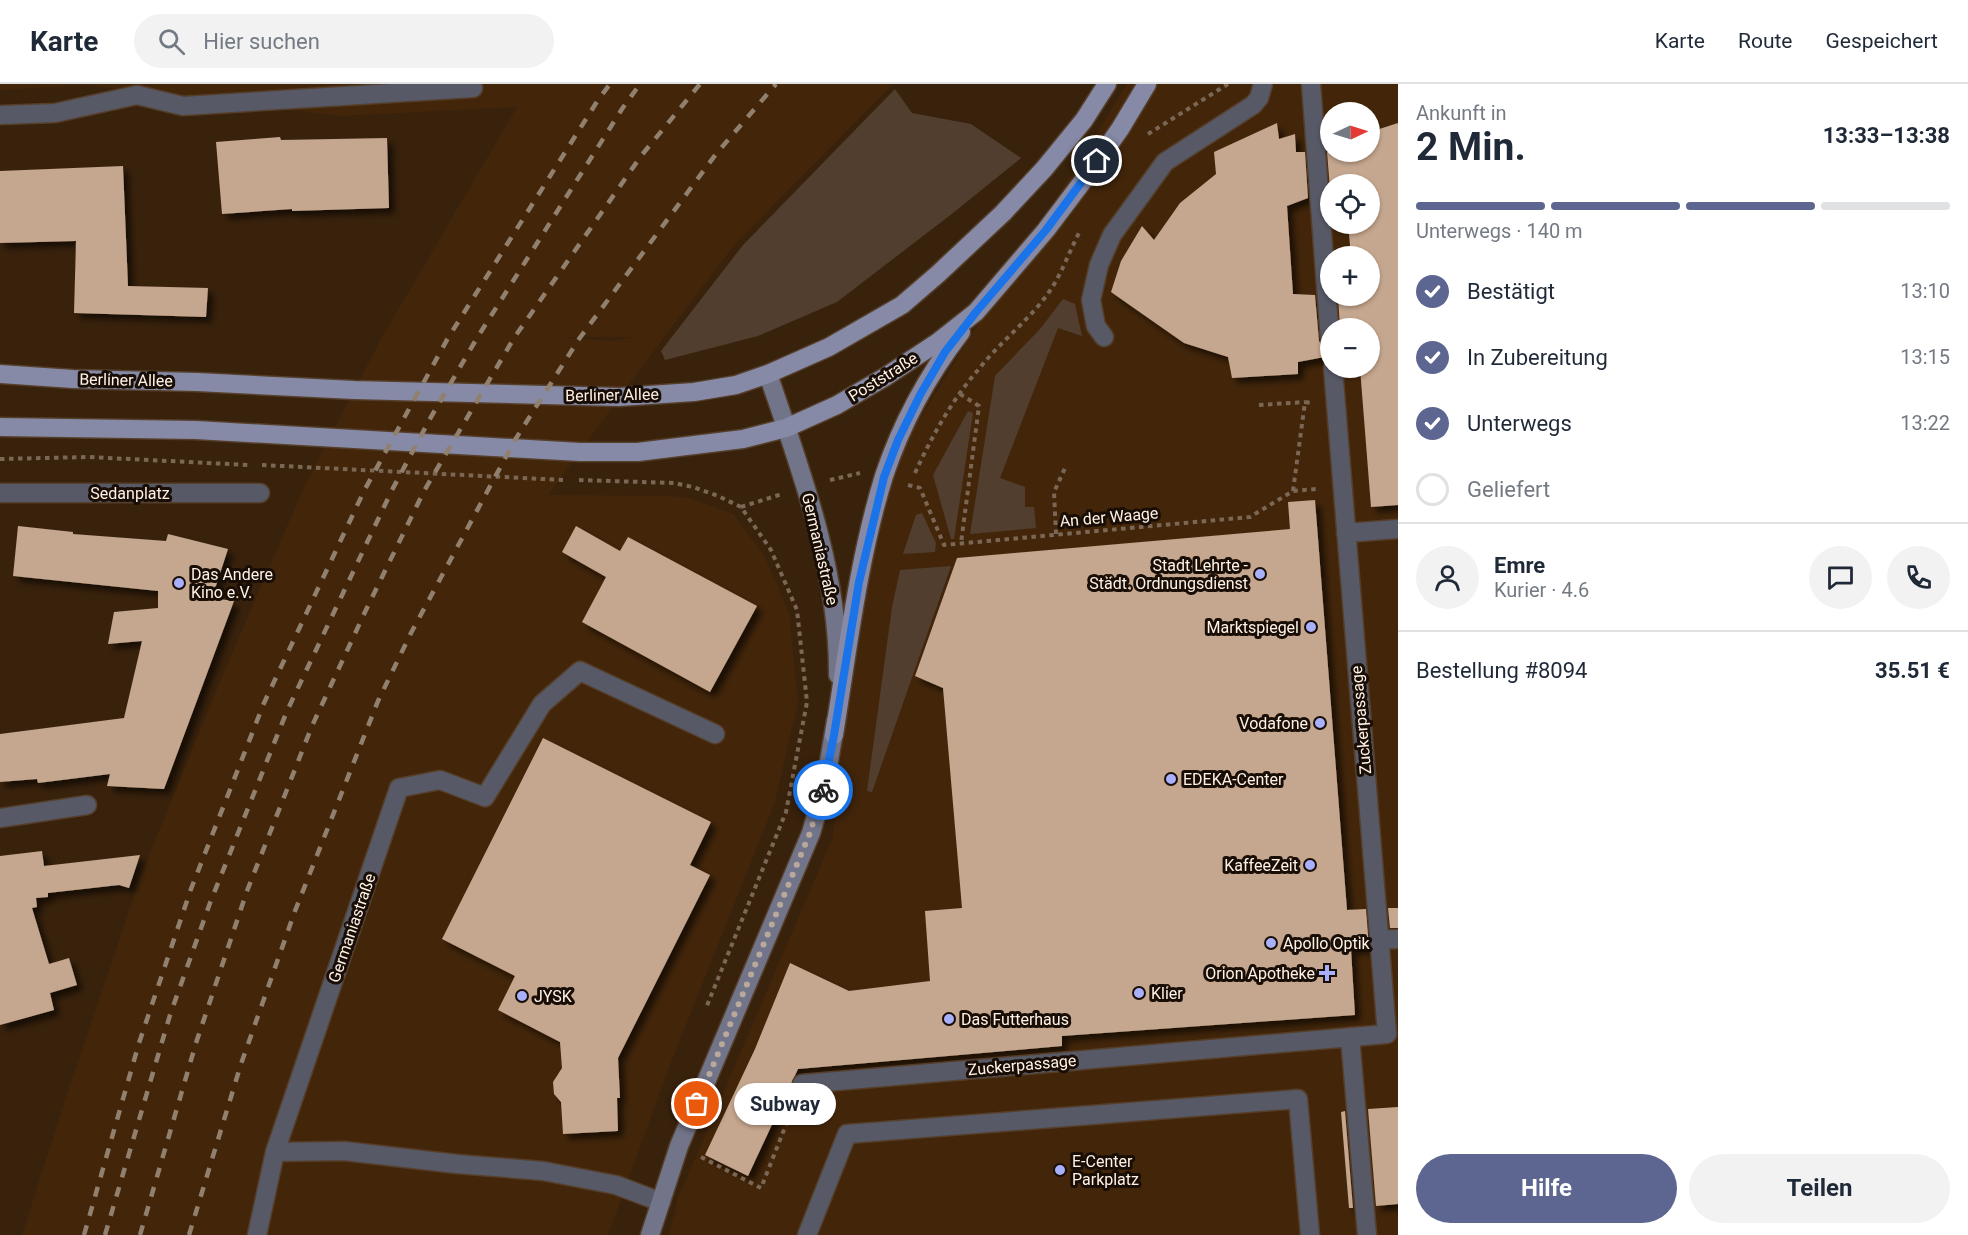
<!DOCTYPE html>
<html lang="de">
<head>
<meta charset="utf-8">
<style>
  :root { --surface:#fff; --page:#f2f2f3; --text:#1f2937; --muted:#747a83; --line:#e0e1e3; --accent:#5d6690 }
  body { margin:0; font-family:Roboto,sans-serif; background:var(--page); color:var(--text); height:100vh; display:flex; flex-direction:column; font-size:22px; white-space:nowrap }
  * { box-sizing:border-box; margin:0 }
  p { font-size:20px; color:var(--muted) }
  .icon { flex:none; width:33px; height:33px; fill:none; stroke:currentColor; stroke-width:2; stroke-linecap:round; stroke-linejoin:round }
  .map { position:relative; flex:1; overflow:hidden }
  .drawer { display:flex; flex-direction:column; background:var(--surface); width:570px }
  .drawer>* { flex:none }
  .needle { width:39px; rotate:86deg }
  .controls { position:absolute; left:1320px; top:18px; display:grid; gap:12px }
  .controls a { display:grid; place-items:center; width:60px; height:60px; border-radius:50%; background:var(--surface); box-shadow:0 2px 4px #0004; font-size:30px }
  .pin { position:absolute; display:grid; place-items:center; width:51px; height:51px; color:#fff; margin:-26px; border:3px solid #fff; border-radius:50%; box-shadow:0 2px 6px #0007 }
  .courier { position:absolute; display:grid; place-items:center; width:60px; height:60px; margin:-30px; border:4px solid #1a73e8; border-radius:50%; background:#fff; color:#222; box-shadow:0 2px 8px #0007 }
  .bubble { position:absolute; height:42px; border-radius:21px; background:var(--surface); box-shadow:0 2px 4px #0004; font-size:20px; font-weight:700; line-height:42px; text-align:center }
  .summary em { font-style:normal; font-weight:700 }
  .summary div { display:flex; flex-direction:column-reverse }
  .summary { display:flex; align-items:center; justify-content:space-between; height:102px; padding:0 18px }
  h1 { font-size:39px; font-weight:700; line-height:45px }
  .bar { display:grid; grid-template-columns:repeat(4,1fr); gap:9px 6px; align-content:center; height:72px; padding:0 18px }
  .bar i { height:8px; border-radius:4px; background:var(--line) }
  .bar .active { background:var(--accent) }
  .bar p { grid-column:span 4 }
  .line { display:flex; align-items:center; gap:15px; padding:0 18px; border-top:2px solid var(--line) }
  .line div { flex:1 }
  .round { display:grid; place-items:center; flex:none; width:63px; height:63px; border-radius:32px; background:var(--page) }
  ol { padding:0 18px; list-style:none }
  li { display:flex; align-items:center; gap:18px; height:66px }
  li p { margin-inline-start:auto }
  li .icon { padding:6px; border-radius:50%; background:var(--accent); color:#fff; stroke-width:4 }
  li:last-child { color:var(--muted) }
  li i { width:33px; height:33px; border:3px solid var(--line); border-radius:50% }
  .primary-button { display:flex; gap:12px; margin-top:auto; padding:12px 18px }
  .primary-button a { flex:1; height:69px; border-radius:36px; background:var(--accent); color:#fff; font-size:24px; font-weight:700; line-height:69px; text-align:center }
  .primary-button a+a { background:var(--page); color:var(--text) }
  header { display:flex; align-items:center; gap:36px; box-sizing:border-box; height:84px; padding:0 30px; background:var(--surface); border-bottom:2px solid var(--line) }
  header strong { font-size:28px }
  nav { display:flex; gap:33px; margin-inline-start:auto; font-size:21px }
  .search { width:420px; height:54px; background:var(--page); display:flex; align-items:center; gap:15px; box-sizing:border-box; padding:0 21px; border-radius:33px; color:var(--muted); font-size:22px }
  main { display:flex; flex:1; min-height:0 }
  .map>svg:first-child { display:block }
</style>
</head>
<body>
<header>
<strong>Karte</strong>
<div class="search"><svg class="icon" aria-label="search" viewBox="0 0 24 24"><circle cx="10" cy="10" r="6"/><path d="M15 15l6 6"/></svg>Hier suchen</div>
<nav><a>Karte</a><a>Route</a><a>Gespeichert</a></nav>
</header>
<main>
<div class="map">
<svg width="1398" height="1151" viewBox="0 0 1398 1151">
  <defs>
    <filter id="shadow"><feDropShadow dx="5.5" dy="5.5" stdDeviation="3" flood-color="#0009"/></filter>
  </defs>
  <rect width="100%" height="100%" fill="#39220c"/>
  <path fill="#43260a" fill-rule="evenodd" d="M0,0H893L736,159L664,253L548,411L670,412L690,414L733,430L764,471L789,529L798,618L775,718L668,986L608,1151H22L66,1013L143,786L227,581L304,403L381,255L517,23L341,32L87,1L0,6ZM632,253L613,257L565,254V253Z
    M1127,0H1398V1151H669L678,1114L833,753L864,425ZM1330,28H1370V68H1330ZM1330,100H1370V140H1330ZM1330,172H1370V212H1330ZM1330,244H1370V284H1330Z"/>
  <path fill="#513e2f" d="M895,5L912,29L971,40L1021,74L953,129L837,218L758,252L665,276L661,267L743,161Z
    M1063,215L1075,220L1082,252L1058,244L1000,394L1025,403V423H1034L1036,444L970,450L995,292L1040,245Z
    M968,327L973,329L954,455H951L933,391Z
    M922,429L936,459L935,468L903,470L916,431Z
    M951,482L872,708L867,707L892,523L900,486Z"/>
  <path fill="#c5a68e" filter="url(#shadow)" d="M1277,39L1279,55L1295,50L1296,68H1305L1308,114L1287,122L1293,210L1315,211L1319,257L1325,266L1330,267V272L1298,278V290L1232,294L1228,273L1184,259L1111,208L1121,177L1142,142L1154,156L1180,119L1216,90L1214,68Z
    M1398,39V421L1371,423L1360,284H1370V244H1340L1338,212H1370V172H1351L1348,140H1370V100H1330V105L1327,68H1370V48Z
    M280,53L281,56L387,54L389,124L292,127V125L222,130L216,58Z
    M123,82L128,202L208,204L206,233L74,229L76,157L0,159V87Z
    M1315,416L1347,826L1366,825L1369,864L1351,865L1355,931L1062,952V962L798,985L748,1092L705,1071L755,965L790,879L849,907L930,897L925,827L962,824L943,604L915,592L957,474L1290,445L1288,418Z
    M18,442L73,448V450L166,457L168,450L228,465L212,514L234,517L164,705L107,702L110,690L38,699L37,695L0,698V650L124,634L142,557L108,560L114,528L158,524V507L13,492Z
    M576,442L620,467L628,453L757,522L710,608L582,538L606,493L562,468Z
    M543,654L711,738L690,781L710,791L618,974L620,1014H617L618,1047L563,1050L561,1018L554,1010L553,998L562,984L560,958L498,926L515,892L442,855Z
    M42,767L44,782L140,771L129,804L119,801L48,809V813L36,814L37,823L32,824L49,880L69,874L77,901L50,909L54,926L0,941V772Z
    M1388,824H1398V844H1390Z
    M1398,1023V1120L1376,1122L1368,1025Z
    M1345,1027L1353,1124H1349L1341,1028Z"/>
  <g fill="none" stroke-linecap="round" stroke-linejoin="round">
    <defs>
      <path id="lane" d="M1104,253L1096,242L1091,216L1099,181L1112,151L1165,78L1253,21L1259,14L1263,0
        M485,713L542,620L580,587L715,650
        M1380,856L1398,855
        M807,1151L847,1050L1298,1015L1310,1151"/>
      <path id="street" d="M1311,0L1330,256
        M0,31L55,29L137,11L183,22L473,4
        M0,409H260
        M1346,449L1398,445
        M0,734L87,721
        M1350,953L1367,1151
        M802,1000L1387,950L1333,284
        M275,1068L344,1067L457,1080L543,1087L616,1101L661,1118
        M257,1151L275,1068L399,704L440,696L485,713"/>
      <path id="secondary" d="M768,290C801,387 839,487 838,591
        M650,1151L679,1062L811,749L825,701L836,636"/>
      <path id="primary" d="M0,290L73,295L197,298L354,306L619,313L694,308L736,301L768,290L829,263L902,221L938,190L1003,129L1044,85L1084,36L1107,0
        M0,343L196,346L580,368H638L743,355L786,344L837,321L885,293L938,258L976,228L1046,146L1086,93L1120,45L1147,0
        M834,651C848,565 858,476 884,392C901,341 928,291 961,248"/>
    </defs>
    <use href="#lane" stroke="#553f2b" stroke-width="21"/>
    <use href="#street" stroke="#553f2b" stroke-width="21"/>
    <use href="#secondary" stroke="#553f2b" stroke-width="21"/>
    <use href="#primary" stroke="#553f2b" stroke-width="21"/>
    <path stroke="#7b6755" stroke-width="4" stroke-dasharray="4.5 4.5" stroke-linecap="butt" d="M1148,50L1228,0
      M960,310L979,322L961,459
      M1259,321L1305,318
      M0,375L89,373L248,381
      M262,381L563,396
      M915,389C932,352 952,316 978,286C999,259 1027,238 1047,211C1061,192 1068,170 1079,149
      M579,396L674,399L693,403L718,412L741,423L771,466L797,526L807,618L786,728L706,924
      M830,396L860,389
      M908,401L920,404L944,461L1250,433L1293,407L1317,405
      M1293,407L1305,318L1311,319
      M741,423L782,410
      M1056,450L1054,408L1065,384
      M701,1073L761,1104L793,1023"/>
    <use href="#lane" stroke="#575967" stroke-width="18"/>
    <use href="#street" stroke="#575967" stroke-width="18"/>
    <use href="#secondary" stroke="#72758a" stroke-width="18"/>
    <use href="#primary" stroke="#868aa6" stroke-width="18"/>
    <path stroke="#92806f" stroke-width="4.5" stroke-dasharray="10 10" stroke-linecap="butt" d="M84,1151L139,959L191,805L264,619L364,407L448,254L598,16L610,0
      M105,1151L170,931L210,819L287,627L392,406L431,333L477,254L622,25L640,0
      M140,1151L196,959L247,807L312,642L365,528L424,407L514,254L641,72L700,0
      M189,1151L241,980L295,827L378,617L411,549L515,356L579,255L716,70L776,0"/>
  </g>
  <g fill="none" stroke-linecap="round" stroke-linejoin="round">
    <path stroke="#baa99a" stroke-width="6" stroke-dasharray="0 10.8" d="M697,1020L810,749L823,706"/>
    <path stroke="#1a73e8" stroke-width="8" d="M823,706L834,651L859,498L884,393L898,356L920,311L945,268L976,228L1046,146L1097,77"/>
  </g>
  <g fill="#a8b0fc" stroke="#190e06" stroke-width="2">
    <circle cx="1260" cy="490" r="6"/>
    <circle cx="179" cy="499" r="6"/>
    <circle cx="1311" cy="543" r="6"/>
    <circle cx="1320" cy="639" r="6"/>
    <circle cx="1171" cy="695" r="6"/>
    <circle cx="1310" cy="781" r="6"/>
    <circle cx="1271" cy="859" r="6"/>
    <path d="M1324 880h6v6h6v6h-6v6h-6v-6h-6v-6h6z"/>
    <circle cx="1139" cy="909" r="6"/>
    <circle cx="522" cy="912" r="6"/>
    <circle cx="949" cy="935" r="6"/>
    <circle cx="1060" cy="1086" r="6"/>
  </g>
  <g text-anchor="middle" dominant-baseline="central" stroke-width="6" stroke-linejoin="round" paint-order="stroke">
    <g font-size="16" fill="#fff2e7" stroke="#190e06">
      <text transform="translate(883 293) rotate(-32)">Poststraße</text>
      <text transform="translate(126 296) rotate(1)">Berliner Allee</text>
      <text transform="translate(612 311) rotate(-1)">Berliner Allee</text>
      <text x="130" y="409">Sedanplatz</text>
      <text transform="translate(1109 433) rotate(-5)">An der Waage</text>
      <text transform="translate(820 465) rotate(77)">Germaniastraße</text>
      <text transform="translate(1361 636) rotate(-95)">Zuckerpassage</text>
      <text transform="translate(352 844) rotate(-71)">Germaniastraße</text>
      <text transform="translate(1022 981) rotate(-5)">Zuckerpassage</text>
    </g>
    <g font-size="16" fill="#fff2e7" stroke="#190e06" text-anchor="start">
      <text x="1248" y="481" text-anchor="end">Stadt Lehrte -<tspan x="1248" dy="18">Städt. Ordnungsdienst</tspan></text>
      <text x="191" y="490">Das Andere<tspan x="191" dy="18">Kino e.V.</tspan></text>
      <text x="1299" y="543" text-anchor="end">Marktspiegel</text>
      <text x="1308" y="639" text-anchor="end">Vodafone</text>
      <text x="1183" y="695">EDEKA-Center</text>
      <text x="1298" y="781" text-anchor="end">KaffeeZeit</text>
      <text x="1283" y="859">Apollo Optik</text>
      <text x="1315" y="889" text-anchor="end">Orion Apotheke</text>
      <text x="1151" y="909">Klier</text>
      <text x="534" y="912">JYSK</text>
      <text x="961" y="935">Das Futterhaus</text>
      <text x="1072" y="1077">E-Center<tspan x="1072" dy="18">Parkplatz</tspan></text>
    </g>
  </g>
</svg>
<div class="controls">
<a><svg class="needle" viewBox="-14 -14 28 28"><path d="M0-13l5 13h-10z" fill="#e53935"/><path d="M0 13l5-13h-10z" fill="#747a83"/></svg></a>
<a><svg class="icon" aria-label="locate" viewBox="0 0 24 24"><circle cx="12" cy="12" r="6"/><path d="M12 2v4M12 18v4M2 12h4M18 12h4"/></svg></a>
<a>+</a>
<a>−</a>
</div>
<div class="pin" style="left:697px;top:1020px;background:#ea580c"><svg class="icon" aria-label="bag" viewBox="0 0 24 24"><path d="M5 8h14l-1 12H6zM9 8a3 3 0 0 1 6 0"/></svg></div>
<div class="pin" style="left:1097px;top:77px;background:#1f2937"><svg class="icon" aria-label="home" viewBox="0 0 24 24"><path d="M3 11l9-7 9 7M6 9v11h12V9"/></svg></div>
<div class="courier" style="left:823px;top:706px"><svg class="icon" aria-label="bike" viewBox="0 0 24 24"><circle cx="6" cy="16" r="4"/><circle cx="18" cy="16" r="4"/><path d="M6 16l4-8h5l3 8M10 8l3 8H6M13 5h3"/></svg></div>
<div class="bubble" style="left:734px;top:999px;width:102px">Subway</div>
</div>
<section class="drawer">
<div class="summary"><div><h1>2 Min.</h1><p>Ankunft in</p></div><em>13:33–13:38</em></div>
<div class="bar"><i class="active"></i><i class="active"></i><i class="active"></i><i></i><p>Unterwegs · 140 m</p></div>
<ol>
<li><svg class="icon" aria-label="check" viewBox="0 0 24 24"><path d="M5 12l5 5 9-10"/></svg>Bestätigt<p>13:10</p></li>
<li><svg class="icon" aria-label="check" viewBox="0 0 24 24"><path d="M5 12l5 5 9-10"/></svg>In Zubereitung<p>13:15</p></li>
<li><svg class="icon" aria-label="check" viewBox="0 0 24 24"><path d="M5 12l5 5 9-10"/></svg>Unterwegs<p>13:22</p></li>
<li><i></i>Geliefert</li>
</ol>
<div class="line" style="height:108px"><a class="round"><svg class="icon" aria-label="person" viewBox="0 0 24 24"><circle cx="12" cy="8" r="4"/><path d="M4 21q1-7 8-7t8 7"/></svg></a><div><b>Emre</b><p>Kurier · 4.6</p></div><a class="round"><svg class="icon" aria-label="chat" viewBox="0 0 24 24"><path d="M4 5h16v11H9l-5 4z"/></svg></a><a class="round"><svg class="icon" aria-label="phone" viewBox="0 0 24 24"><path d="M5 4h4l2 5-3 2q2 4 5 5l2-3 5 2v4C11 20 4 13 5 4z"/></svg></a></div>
<div class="line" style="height:78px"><div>Bestellung #8094</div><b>35.51 €</b></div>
<div class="primary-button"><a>Hilfe</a><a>Teilen</a></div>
</section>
</main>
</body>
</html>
